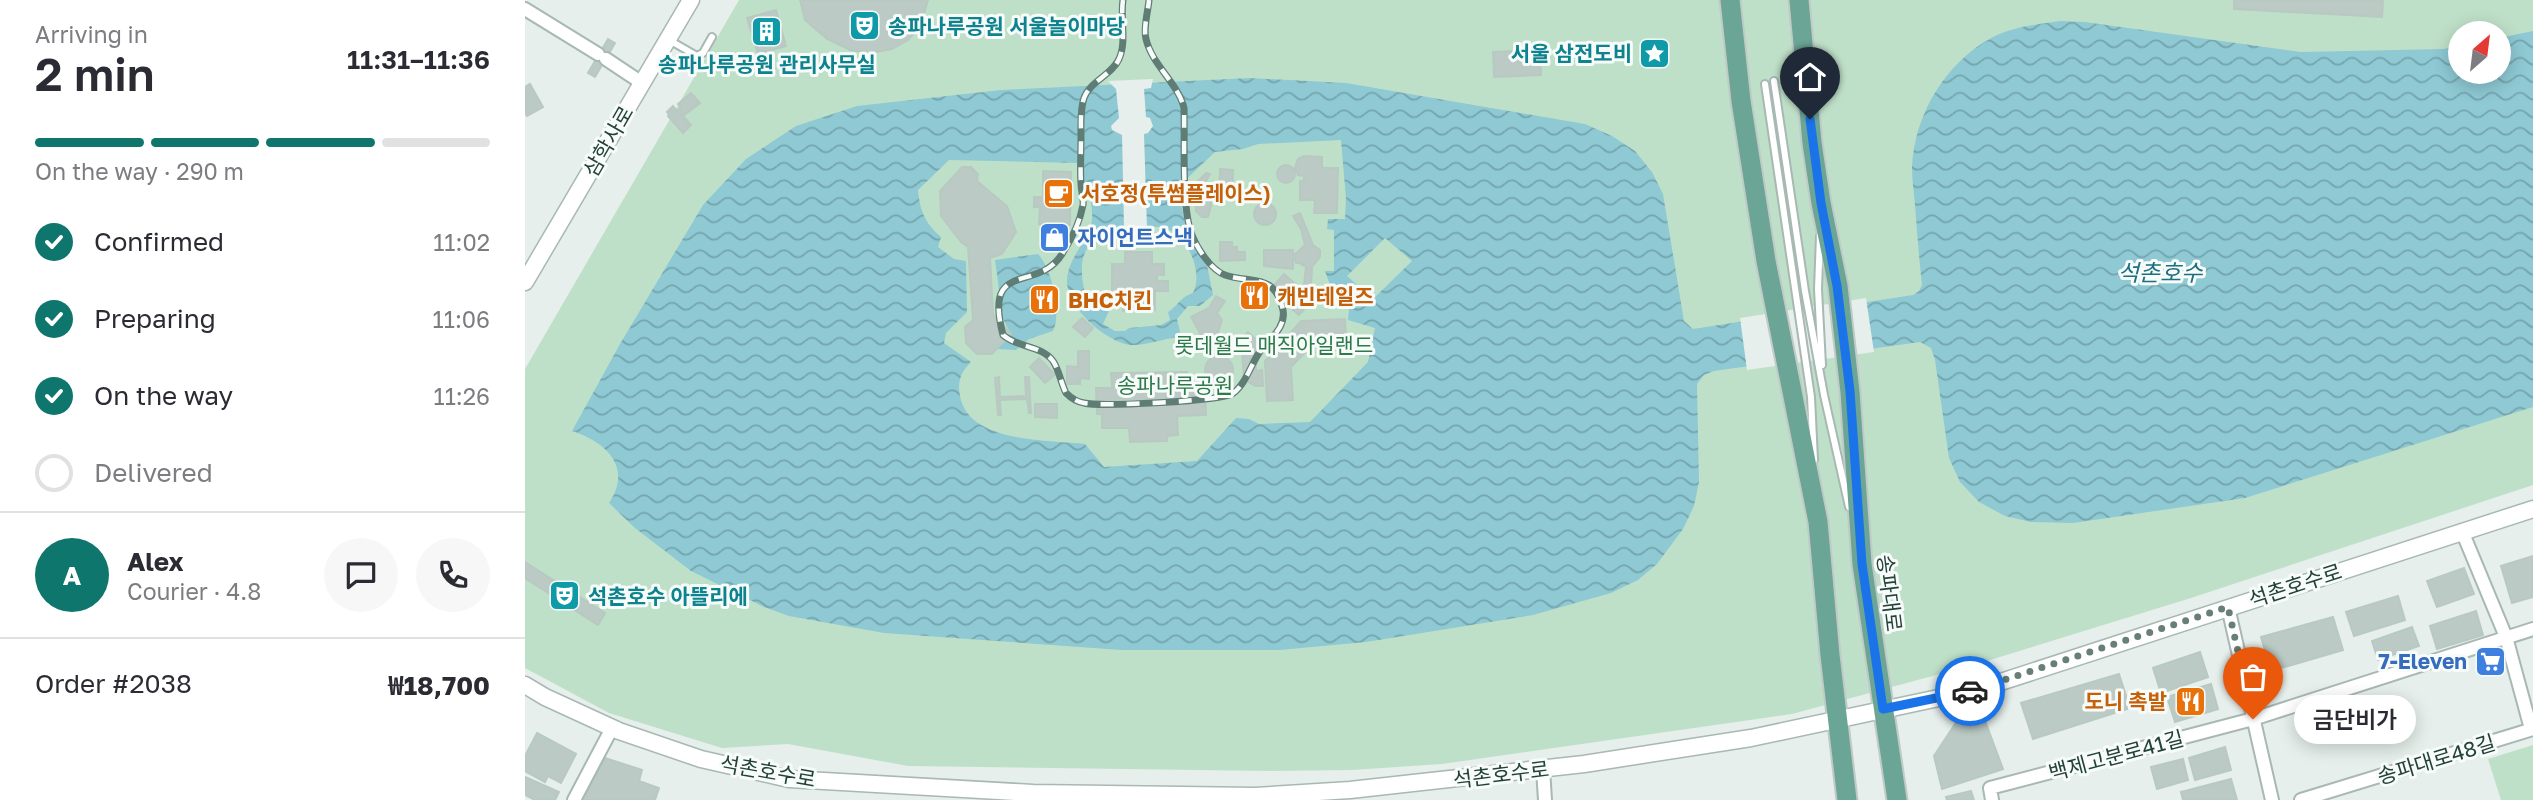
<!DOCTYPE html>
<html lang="en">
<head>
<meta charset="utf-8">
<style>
  :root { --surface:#fff; --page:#f7f7f7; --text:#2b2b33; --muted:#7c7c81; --line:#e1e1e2; --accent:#0f766e }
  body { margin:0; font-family:"Golos Text","Noto Sans KR",sans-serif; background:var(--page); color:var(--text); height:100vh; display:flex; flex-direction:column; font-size:26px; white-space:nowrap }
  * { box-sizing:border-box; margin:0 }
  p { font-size:23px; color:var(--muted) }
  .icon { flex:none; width:38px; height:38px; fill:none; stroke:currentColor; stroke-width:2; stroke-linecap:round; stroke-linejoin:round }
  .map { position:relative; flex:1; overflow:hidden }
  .side { display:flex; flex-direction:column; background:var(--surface); width:525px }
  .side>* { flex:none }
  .needle { width:46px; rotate:28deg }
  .buttons { position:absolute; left:1923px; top:21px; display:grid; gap:14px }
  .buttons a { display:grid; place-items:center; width:63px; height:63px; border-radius:50%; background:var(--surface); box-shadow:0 4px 18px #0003; font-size:35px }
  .pin { position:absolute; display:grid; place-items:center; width:60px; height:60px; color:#fff; margin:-72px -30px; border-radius:50% 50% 50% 0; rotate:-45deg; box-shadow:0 0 7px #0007 }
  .pin .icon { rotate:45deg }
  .courier { position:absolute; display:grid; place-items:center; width:70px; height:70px; margin:-35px; border:5px solid #1a73e8; border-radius:50%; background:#fff; color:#222; box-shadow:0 2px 9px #0007 }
  .bubble { position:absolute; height:49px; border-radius:24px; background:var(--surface); box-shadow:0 4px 18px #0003; font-size:23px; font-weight:600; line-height:49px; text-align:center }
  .head em { font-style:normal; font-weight:600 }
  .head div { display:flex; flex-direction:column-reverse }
  .head { display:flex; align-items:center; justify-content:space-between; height:119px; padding:0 35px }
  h1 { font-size:46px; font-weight:600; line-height:52px }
  .bar { display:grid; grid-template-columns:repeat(4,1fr); gap:10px 7px; align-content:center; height:84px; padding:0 35px }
  .bar i { height:9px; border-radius:5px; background:var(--line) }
  .bar .active { background:var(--accent) }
  .bar p { grid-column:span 4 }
  .line { display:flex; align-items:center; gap:18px; padding:0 35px; border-top:2px solid var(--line) }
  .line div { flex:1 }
  .round { display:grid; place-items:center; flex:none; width:74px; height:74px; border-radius:37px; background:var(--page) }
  ol { padding:0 35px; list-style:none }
  li { display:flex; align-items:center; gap:21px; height:77px }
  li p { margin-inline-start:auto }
  li .icon { padding:7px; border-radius:50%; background:var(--accent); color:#fff; stroke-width:4 }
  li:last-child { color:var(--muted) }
  li i { width:38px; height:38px; border:4px solid var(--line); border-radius:50% }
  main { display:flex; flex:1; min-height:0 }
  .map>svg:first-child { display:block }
</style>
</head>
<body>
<main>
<section class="side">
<div class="head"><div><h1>2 min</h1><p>Arriving in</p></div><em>11:31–11:36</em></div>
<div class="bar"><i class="active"></i><i class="active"></i><i class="active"></i><i></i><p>On the way · 290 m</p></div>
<ol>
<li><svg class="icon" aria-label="check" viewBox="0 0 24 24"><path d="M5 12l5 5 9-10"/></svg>Confirmed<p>11:02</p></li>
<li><svg class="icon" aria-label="check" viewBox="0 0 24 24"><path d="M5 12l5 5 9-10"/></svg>Preparing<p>11:06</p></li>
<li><svg class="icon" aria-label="check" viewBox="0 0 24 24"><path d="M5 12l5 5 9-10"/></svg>On the way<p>11:26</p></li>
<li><i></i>Delivered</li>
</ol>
<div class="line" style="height:126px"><b class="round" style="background:var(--accent);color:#fff">A</b><div><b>Alex</b><p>Courier · 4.8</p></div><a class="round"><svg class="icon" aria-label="chat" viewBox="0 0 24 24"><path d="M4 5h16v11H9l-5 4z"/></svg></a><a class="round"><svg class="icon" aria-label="phone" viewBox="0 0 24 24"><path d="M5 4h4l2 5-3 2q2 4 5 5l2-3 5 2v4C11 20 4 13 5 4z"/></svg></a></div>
<div class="line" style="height:91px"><div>Order #2038</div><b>₩18,700</b></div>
</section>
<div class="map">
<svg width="2008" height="800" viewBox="0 0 2008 800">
  <defs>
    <pattern id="water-waves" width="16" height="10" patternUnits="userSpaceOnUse" patternTransform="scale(1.75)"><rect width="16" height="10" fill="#8ec9d4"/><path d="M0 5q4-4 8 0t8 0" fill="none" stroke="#74a5ad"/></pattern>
  </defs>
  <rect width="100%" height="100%" fill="#e6efeb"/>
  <path fill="#bfe0c8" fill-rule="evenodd" d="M214,0H2008V485L1666,598L1452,664L1267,714L917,764L827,770L744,771L383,766L263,744L197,748L84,713L0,668V369ZM1936,33H1974V72H1936Z
    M2008,745V800H1976L1963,759Z"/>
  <path fill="url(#water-waves)" fill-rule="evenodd" d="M1535,21L1560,22L1776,52L1919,49L1935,45L1936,72H1974V38L2008,31V407L1720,498L1548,523L1506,522L1480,516L1454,502L1435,482L1424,458L1410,360L1406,348L1395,342L1189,371L1179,375L1172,384L1174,482L1169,506L1158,529L1132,564L1113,580L1086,593L1008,615L841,642L755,650H596L359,633L264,616L239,607L166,571L110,528L84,503C108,467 81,442 47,431L95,344L178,205L221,159L271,126L332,106L476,90L725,78L821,83L1060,124L1087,136L1110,151L1127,172L1138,194L1159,321L1168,329L1388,295L1394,291L1397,285C1394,258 1392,232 1390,205C1389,193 1387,180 1387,168C1389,114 1421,62 1468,37C1488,27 1513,24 1535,21ZM816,140L821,199L820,219H803L802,229L809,230V271H800L806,288L816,299L831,284L822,276L860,238L887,261L848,299L839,293L824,309L823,320L850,328L843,362L785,422L734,424L724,419L711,418L672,461L579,467L560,444C523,440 443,443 435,396C432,381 436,372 446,362L419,343L421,333L442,312L441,261L429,259L413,247L416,237C400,223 395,211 393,190L424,160L552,163L553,180L564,187C565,198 569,215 566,225C560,244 544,258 542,279C540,306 579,341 605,345C620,346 637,339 653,337L655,331L652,319L663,306H675L688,295L682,265L661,229L653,187L690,152L718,149L733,144ZM599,228C611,228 627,225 639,228C662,234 679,272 668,293C655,297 653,306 643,312L645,320L636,325L604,328L600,331H590L578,324L585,309L581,302L562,299C557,286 552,255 566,245C573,241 569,246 577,243C585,240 585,232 599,228Z
    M513,254C527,269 537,313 528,331L504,339L491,350L471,349L486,334L478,319L470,260Z"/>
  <path fill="#e6efeb" d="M628,79L626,88L619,89L621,117L625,118L628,126L623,133L619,134L622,228H599L597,135L587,130L586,126L594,118L591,89L583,81Z
    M1341,298L1349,352L1222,370L1215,318Z"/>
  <path fill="#bbcac4" stroke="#b8c9c2" stroke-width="2" d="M275,0H403L399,14L390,32L383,40L367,49L346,53L325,50L302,39L280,20Z
    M1709,0H1858L1857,17L1709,9Z
    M251,10L261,46L233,54L222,18Z
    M83,39L90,43L70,77L63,73Z
    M1015,50L1016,75L969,77L968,52Z
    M5,84L18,107L2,116L0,113V87Z
    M166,93L175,103L158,116L166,125L158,133L143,116L144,115L142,112L148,106L152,111L156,107L153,104Z
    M779,156L797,157V168H813L812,213H789L790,200H775V181H779V176L773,175L770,168L773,159Z
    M752 174a9 9 0 1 1 18 0a9 9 0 1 1-18 0Z
    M437,167H446L453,174L452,181L482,206L491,232L477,254L465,258L468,314L486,334L467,354H452L441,343L440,327L448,320L443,247L436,242L416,216L415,191Z
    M695,169L708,170L707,195L694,194Z
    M518,171L546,172L545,225L514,224L515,207H509V197H518Z
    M681,173L685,174L680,183L681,197L686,196V206L683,217H677L671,211L670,194L672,193V182Z
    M729 214a11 11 0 1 1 22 0a11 11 0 1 1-22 0Z
    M775,213L788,245L795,250V257L787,267L786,286L779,285L781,267L774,263H771L769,255L780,245L776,229L768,216Z
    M695,242H707V247H712V252H720V260L695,261Z
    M739,250H768V269L739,266Z
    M600,252H627V264H639V275H632V281H643V291H630V310L598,311V297H587V264H600Z
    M759,274L788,299L774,315L745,290Z
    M691,296L700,301L692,313L697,320L692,336L677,337L666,317L684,308Z
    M557,318L568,328L560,337L548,327Z
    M820,319L821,341L789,343L766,367L768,400L742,401L740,361L776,321Z
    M723,332L737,346L731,352V371L737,370L738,386H730L719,379L716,339Z
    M553,351H564V379L555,378V384H542V366L553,367Z
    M680 370a14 14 0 1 1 28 0a14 14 0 1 1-28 0Z
    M514,358L530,375L520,383L505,367Z
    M662,372V389H680L681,415L652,416L653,435L642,436V441L605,442L604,428H577V414H572L571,388H587L586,373Z
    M474,377L475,397L501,396L500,377H504L506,413H504L502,399L475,400L476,415H473L470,378Z
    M510,404H532V418L510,417Z
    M2008,556V597L1987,603L1976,566Z
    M0,562L80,613L73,625L0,578Z
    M1939,568L1949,594L1912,607L1902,581Z
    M1873,596L1880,620L1829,636L1821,612Z
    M1951,611L1958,635L1912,649L1905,626Z
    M1808,617L1818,650L1746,671L1736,637Z
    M1887,627L1894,646L1853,660L1847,641Z
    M1675,652L1683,677L1636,693L1628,668Z
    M1594,674L1605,708L1508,739L1496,703Z
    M1686,684L1693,709L1650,722L1642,697Z
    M1456,710L1478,769L1417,789L1409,756L1434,718Z
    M12,733L51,754L36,783L23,776L20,782L0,771V756Z
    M1700,747L1706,770L1670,780L1664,758Z
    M80,758L117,770L114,781L134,788L130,800H57Z
    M1658,759L1663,780L1632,789L1626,767Z
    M0,777L34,792L30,800H10L0,795Z
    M1706,779L1712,800H1658L1656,792Z
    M1446,791L1449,800H1422L1421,797Z"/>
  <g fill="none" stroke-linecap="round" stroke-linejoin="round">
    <defs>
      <path id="service" d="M144,40L172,56L178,53L187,37
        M1249,81L1280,291L1299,395L1324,507
        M1240,84L1286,397L1289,460
        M1295,236L1293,289L1297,365"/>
      <path id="minor" d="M0,9L73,54
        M81,59L117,83
        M1937,531L1981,637L2006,729
        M1703,607L1747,800
        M1018,769L1020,800
        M49,800L87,728
        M1467,800L1465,788L1728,719L2008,629
        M1776,800L2008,729"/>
      <path id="tertiary" d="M0,282L166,0
        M0,685L20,697L94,731L176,759L264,779L508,793L730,796L825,790L1059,764L1226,738L1451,690L2008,509"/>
      <path id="primary" d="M1205,0L1216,101L1241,261L1293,522L1305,655L1322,800
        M1274,0L1287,143L1296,203L1313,286L1325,392L1337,564L1372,800"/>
    </defs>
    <use href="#service" stroke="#a8b8b2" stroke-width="10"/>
    <use href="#minor" stroke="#a8b8b2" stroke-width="16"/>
    <use href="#tertiary" stroke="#a8b8b2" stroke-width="19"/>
    <use href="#primary" stroke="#c2cac8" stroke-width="23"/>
    <use href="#service" stroke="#fff" stroke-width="6"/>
    <use href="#minor" stroke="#fff" stroke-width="12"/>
    <use href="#tertiary" stroke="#fff" stroke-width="16"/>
    <use href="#primary" stroke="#6aa596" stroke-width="19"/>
    <defs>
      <path id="rail" d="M598,0C595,18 602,42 594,59C587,75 565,81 559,98C555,110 556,124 556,136C556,152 555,168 556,184C556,191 559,198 558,205C555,222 546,240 537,254C512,294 458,258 478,335C493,348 516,345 528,361C534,370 536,383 541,393C546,398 552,402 559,403C575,407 695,401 707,394C721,385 726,363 736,350C746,338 761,327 758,310C750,272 726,284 700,275C686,270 672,248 667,235C656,208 660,139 659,108C653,83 627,65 621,39C618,28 623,12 624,0"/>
    </defs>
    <use href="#rail" stroke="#5f7d75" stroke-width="7"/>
    <use href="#rail" stroke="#f7fbf9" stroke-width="4.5" stroke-dasharray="13" stroke-linecap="butt"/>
  </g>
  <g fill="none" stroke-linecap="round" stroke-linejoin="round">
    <path stroke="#687f78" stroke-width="7" stroke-dasharray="0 12.6" d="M1445,691L1703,607L1728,719"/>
    <path stroke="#1a73e8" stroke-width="9" d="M1285,119L1296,203L1312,286L1325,391L1337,564L1358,709L1445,691"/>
  </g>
  <defs>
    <symbol id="theatre-square" viewBox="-11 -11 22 22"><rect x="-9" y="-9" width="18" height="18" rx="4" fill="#0f9aa8" stroke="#f7fbf9"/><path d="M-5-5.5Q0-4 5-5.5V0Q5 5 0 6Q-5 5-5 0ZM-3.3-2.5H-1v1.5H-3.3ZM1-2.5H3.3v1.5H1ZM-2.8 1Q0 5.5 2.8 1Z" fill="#fff"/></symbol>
    <symbol id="building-square" viewBox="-11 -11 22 22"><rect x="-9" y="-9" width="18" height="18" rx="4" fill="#0f9aa8" stroke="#f7fbf9"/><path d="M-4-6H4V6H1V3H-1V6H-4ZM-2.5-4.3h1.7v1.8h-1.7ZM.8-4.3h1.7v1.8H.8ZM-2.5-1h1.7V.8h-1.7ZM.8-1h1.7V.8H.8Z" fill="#fff"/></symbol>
    <symbol id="sight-square" viewBox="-11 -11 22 22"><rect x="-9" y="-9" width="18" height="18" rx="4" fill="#0f9aa8" stroke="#f7fbf9"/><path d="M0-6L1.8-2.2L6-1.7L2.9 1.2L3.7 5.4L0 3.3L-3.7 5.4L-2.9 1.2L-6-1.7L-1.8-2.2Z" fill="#fff"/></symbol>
    <symbol id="cafe-square" viewBox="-11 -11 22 22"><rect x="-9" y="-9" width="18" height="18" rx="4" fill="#e8710a" stroke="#f7fbf9"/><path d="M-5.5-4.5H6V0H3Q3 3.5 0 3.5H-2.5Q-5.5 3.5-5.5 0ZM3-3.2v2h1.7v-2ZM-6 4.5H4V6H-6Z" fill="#fff"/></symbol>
    <symbol id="shop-square" viewBox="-11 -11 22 22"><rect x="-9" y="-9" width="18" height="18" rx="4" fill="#3f7fe0" stroke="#f7fbf9"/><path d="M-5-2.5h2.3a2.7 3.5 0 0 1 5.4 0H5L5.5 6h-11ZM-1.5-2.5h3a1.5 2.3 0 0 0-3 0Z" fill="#fff"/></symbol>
    <symbol id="restaurant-square" viewBox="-11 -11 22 22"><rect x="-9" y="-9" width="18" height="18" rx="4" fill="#e8710a" stroke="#f7fbf9"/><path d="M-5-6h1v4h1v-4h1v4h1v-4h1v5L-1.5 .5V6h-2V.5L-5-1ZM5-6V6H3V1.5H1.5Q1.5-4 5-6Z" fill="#fff"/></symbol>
    <symbol id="supermarket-square" viewBox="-11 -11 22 22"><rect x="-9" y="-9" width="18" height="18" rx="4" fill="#3f7fe0" stroke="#f7fbf9"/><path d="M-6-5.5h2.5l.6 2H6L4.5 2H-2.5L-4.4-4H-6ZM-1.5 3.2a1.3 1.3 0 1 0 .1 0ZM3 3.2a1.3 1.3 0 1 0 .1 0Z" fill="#fff"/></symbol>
  </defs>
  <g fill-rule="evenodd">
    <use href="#theatre-square" x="322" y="8" width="35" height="35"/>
    <use href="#building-square" x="224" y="14" width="35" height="35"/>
    <use href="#sight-square" x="1112" y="36" width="35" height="35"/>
    <use href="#cafe-square" x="516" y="176" width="35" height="35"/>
    <use href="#shop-square" x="512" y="220" width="35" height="35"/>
    <use href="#restaurant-square" x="712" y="278" width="35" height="35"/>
    <use href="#restaurant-square" x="502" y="282" width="35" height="35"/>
    <use href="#theatre-square" x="22" y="578" width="35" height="35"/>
    <use href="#supermarket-square" x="1948" y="644" width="35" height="35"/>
    <use href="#restaurant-square" x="1648" y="684" width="35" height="35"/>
  </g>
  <g text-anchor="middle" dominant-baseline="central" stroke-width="6" stroke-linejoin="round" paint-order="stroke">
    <g font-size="21" font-weight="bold" fill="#0d838f" stroke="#f7fbf9" text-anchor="start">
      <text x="363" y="26">송파나루공원 서울놀이마당</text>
      <text x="1107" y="53" text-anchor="end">서울 삼전도비</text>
      <text x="242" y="64" text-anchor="middle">송파나루공원 관리사무실</text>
      <text x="63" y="596">석촌호수 아뜰리에</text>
    </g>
    <g font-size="21" fill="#24423a" stroke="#f7fbf9">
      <text transform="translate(83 141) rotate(-60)">삼학사로</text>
      <text transform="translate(1770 585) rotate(-18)">석촌호수로</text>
      <text transform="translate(1365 593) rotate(83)">송파대로</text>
      <text transform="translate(1591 755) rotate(-15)">백제고분로41길</text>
      <text transform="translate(1911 759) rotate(-17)">송파대로48길</text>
      <text transform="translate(243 771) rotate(10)">석촌호수로</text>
      <text transform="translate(976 774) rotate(-7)">석촌호수로</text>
    </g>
    <g font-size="21" font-weight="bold" fill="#c56008" stroke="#f7fbf9" text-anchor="start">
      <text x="556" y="193">서호정(투썸플레이스)</text>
      <text x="752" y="296">캐빈테일즈</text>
      <text x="543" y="300">BHC치킨</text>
      <text x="1642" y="701" text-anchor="end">도니 촉발</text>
    </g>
    <g font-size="21" font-weight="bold" fill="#366cbe" stroke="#f7fbf9" text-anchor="start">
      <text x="552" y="237">자이언트스낵</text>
      <text x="1942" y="661" text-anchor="end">7-Eleven</text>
    </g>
    <g font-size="21" fill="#2d7a4b" stroke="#f7fbf9">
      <text x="749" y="345">롯데월드 매직아일랜드</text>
      <text x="650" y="385">송파나루공원</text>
    </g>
    <g font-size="23" font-style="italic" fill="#1c6f80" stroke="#f7fbf9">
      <text x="1635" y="272">석촌호수</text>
    </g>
  </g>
</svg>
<div class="buttons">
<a><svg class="needle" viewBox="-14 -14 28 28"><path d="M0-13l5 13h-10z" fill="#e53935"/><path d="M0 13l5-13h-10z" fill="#7c7c81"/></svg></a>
</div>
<div class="pin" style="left:1728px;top:719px;background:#ea580c"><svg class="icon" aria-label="bag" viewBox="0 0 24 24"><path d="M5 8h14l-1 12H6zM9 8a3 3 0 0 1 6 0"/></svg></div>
<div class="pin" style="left:1285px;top:119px;background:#1f2937"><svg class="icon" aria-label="home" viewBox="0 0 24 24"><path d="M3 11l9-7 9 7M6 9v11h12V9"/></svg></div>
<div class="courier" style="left:1445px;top:691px"><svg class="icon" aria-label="car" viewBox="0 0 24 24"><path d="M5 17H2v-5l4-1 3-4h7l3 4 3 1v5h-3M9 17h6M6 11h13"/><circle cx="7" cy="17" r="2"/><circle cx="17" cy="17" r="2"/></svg></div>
<div class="bubble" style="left:1769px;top:695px;width:122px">금단비가</div>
</div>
</main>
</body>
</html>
